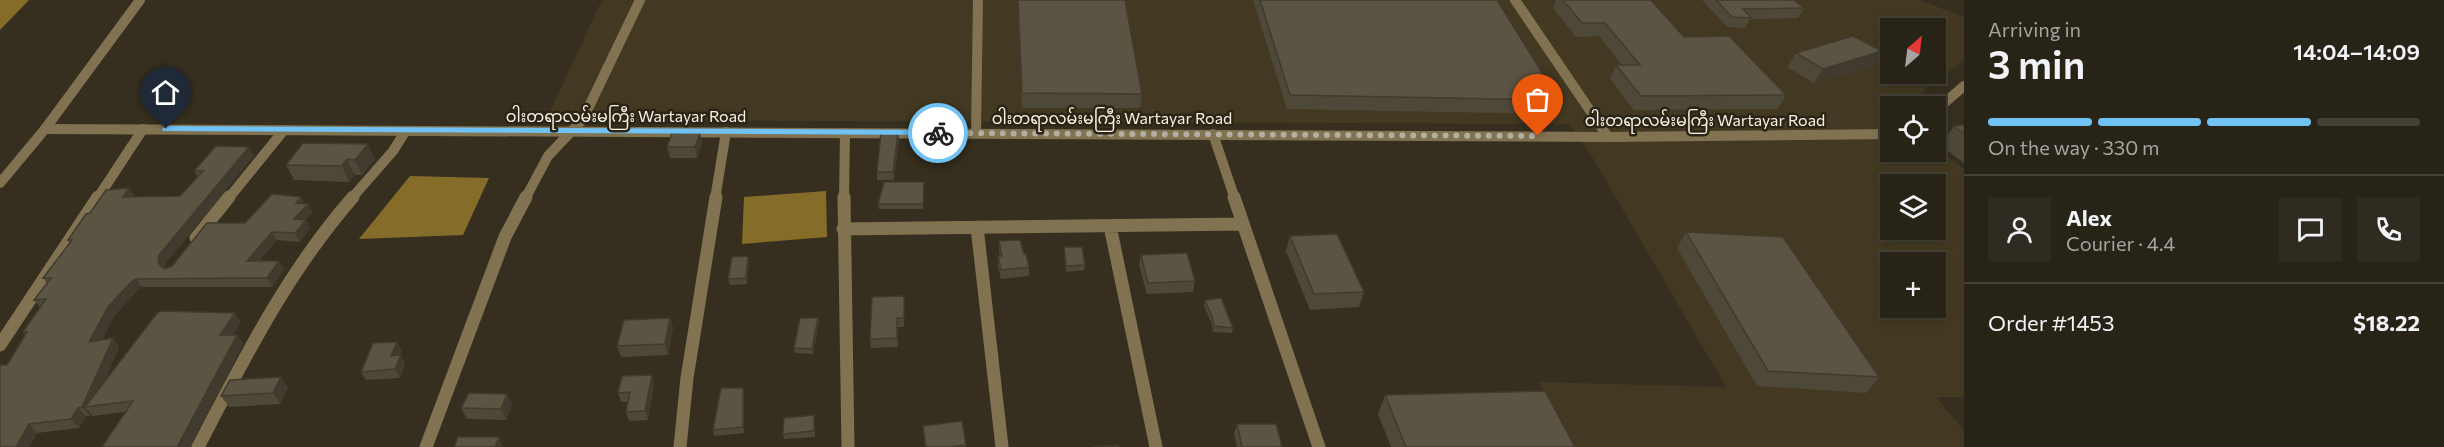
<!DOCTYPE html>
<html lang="en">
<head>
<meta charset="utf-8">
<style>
  :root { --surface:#282317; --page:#302b20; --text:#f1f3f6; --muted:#a5a4a1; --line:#444036; --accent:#70c2f4 }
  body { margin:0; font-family:Commissioner,"Noto Sans Myanmar",sans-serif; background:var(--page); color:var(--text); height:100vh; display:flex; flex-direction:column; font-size:22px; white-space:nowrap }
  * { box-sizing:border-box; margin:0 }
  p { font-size:20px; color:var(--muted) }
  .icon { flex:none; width:33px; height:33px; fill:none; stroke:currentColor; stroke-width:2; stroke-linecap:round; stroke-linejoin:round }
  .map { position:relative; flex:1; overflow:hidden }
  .drawer { display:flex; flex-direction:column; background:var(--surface); width:480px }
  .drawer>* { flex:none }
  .needle { width:39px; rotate:28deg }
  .fabs { position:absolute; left:1880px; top:18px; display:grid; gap:12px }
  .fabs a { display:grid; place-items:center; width:66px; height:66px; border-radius:0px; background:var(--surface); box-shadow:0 3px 9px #0003,0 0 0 2px var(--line); font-size:30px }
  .pin { position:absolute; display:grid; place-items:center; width:51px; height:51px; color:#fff; margin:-62px -26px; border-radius:50% 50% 50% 0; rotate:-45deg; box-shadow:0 0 6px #0007 }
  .pin .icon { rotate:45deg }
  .courier { position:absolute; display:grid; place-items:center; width:60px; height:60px; margin:-30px; border:4px solid #70c2f4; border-radius:50%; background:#fff; color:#222; box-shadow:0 2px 8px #0007 }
  .summary em { font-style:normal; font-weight:600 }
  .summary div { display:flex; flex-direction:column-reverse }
  .summary { display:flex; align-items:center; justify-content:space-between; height:102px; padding:0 24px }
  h1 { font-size:39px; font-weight:600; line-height:45px }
  .bar { display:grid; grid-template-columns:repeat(4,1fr); gap:9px 6px; align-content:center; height:72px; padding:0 24px }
  .bar i { height:8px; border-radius:4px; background:var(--line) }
  .bar .active { background:var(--accent) }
  .bar p { grid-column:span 4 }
  .line { display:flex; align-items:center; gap:15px; padding:0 24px; border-top:2px solid var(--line) }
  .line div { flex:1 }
  .round { display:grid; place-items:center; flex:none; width:63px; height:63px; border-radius:0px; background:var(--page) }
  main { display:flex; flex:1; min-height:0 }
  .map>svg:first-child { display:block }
</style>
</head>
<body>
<main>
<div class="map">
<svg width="1964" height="447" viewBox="0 0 1964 447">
  <rect width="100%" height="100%" fill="#362f1f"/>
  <path fill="#433922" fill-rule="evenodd" d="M602,0H1919L1964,17V60L1904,106H1890V152H1935V147L1964,169V397H1936L1964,431V447H1572L1538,382L1726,387L1591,155L1569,124L546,120ZM1890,28H1935V74H1890ZM1890,184H1935V230H1890ZM1890,262H1935V308H1890Z"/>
  <path fill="#866c29" d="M0,0H29L0,30Z
    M410,176L489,178L463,235L359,239Z
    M826,191L827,237L742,244L744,197Z"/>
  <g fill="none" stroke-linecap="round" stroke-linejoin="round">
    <path stroke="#817352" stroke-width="10" d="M1515,0L1608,137
      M976,133L978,0
      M1213,134L1235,199
      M0,183L45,129L140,0
      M97,199L143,129
      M228,199L284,130
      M351,199L393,151L405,132
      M525,199L548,156L583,119L640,0
      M715,199L726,132
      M844,199L845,133"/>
    <path stroke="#817352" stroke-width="13" d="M844,197L848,447
      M1234,197L1319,447
      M1110,226L1156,447
      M977,227L1002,447
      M843,229L1243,224
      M196,238L229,197
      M0,345L98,197
      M198,447C245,357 286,274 353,197
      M426,447L505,237L526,197
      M680,447L687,378L716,197"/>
    <path stroke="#817352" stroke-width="10" d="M1935,111L1964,86
      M45,129L1608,137L1890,134"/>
  </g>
  <path fill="#4e4839" d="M1017,0H1125L1142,94L1140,108H1022Z
    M1253,0H1497L1559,100L1552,114L1287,109Z
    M1556,0H1651L1684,37L1786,95L1778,109L1634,110L1610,79L1616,65H1622L1599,36L1576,37L1553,8Z
    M1702,0H1794L1804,8L1798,18L1750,19L1745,28L1727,27Z
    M1882,51L1873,66L1814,83L1787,67L1796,53Z
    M1964,125V163L1940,145L1954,126Z
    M700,133L702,143L697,158H670L667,147Z
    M898,133L899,141L894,180H877V172Z
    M303,143L375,159L362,175H355L349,182L294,180L286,165Z
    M254,156L165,264L164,269L172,266L245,223L305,203L308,204L312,212L306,220L310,228L300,242L277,240L259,261H279L284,269L272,287H142L137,291L114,316L102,340L113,338L119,347L105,380L241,322L232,335H237L243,344L190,447H102L125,412L93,416L91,414L90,416H86L79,428L37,433L29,447H0L7,365L25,335L23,332L40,307L34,300L47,283L43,278L70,243L68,240L90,213L129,188L135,197L180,196L198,177L194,171Z
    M924,187L923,209H879L878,204Z
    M1686,232L1879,377L1866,393L1757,386L1677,248Z
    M1290,236L1364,292L1359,307L1310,310L1286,251Z
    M999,241L1024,254L1029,267V276L1001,279L998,266V256H1000L999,251Z
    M1064,247L1085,265L1084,270L1066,272Z
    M1141,255L1195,281L1193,292L1147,294L1139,265Z
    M749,262L747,284L730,285L728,279Z
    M904,296V327H897L898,347L871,348L870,339Z
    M1205,300L1233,328L1232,333L1213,332L1212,324L1204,306Z
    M670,318L673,328L668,355L621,357L617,346Z
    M818,318L819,324L813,354L795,353L794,348Z
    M402,351L400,355L405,364L400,378L366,380L361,372Z
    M281,377L288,388L280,404L229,407L221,396Z
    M654,384L648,420L629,421L626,412L628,402H621L618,393Z
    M743,388L744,394V433L714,436L713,430Z
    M1385,395L1575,447H1391L1378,414Z
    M512,404L506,420L467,419L461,408Z
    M815,421V437L784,439L783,434Z
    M962,421L966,447H925L923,426Z
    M1237,424L1282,447H1237L1234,434Z"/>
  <path fill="#403b2e" d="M1882,51L1873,66L1814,83L1823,69Z
    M700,133L702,143L697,158L695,147Z
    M898,133L899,141L894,180L893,172Z
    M368,144L375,159L362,175L355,160Z
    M249,147L254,156L165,264L164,272L158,263L159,255Z
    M347,159L355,175L349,182L342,166Z
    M129,188L135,197H123Z
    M301,197L306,205L296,203Z
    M308,204L312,212L299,228L294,219Z
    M306,220L310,228L300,242L295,233Z
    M272,232L277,240L252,269L247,261Z
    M748,256L749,262L747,284L746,278Z
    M279,261L284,269L272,287L267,278Z
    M136,279L142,287L137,291L114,316L96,351L89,342L108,307L131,282Z
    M235,313L241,322L226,344L220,335Z
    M670,318L673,328L668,355L665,344Z
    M818,318L819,324L813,354L812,349Z
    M237,335L243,344L190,447H177Z
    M113,338L119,347L94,405L85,407L91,414L90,416L82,407Z
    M397,342L402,351L396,365L391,356Z
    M401,355L405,364L400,378L395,369Z
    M652,375L654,384L648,420L645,411Z
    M281,377L288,388L280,404L273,393Z
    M743,388L744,394V433L743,427Z
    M507,394L512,404L506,420L501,409Z
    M78,408L86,416L79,428L71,419Z
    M29,424L37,433L29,447H16Z
    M499,437L503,447H495Z"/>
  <path fill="#5b5442" stroke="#403b2e" stroke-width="1.5" d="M1018,0H1125L1142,94L1022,93Z
    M1260,0H1497L1559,100L1290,95Z
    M1563,0H1651L1684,37L1729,36L1786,95L1641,96L1616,65H1640L1605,23H1582Z
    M1716,0H1794L1804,8L1743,9L1751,18L1732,17Z
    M1853,36L1882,51L1823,69L1796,53Z
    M1964,125V134L1954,126Z
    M672,133H700L695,147H667Z
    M881,133H898L893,172H877Z
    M303,143L368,144L355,160L347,159L342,166L286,165Z
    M216,146L249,147L159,255L158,263L164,269L172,266L207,223H245L272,194L301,197L296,203L308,204L294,219L306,220L295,233L272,232L247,261H279L267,278L136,279L131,282L108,307L89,342L113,338L82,407L78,408L71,419L29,424L16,447H0V365H7L27,332H23L46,299L34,300L51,278H43L72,240H68L86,214L90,213L106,190L129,188L123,197L180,196L203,171H194Z
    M884,182H924L923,204H878Z
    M1686,232L1783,237L1879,377L1768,371Z
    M1337,234L1364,292L1314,294L1290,236Z
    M1020,240L1024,254H1026L1029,267L1001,270L998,256H1002L999,241Z
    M1064,247H1082L1085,265L1066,266Z
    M1187,253L1195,281L1148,283L1141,255Z
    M748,256L746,278L728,279L732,257Z
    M904,296V318H897V338L870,339L872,297Z
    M1221,298L1233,328L1214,326L1213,319L1205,300Z
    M160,311L235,313L220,335H237L177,447H102L133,401L85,407L154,317Z
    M670,318L665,344L617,346L624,320Z
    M800,318H818L812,349L794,348Z
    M397,342L391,356L401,355L395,369L361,372L373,343Z
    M652,375L645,411L626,412L630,392L618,393L622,376Z
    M281,377L273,393L221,396L230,380Z
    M721,388H743V427L713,430Z
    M1545,391L1575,447H1406L1385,395Z
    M469,393L507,394L501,409L461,408Z
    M814,415V431L783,434L784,418Z
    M962,421L966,445L950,447H926L923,426Z
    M1237,424H1276L1282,447H1242Z
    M458,437H499L495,447H454Z
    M1119,445V447H1093Z"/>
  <path fill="#70c2f4" d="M166,126L938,130L943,133L938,135L163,131L162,129Z"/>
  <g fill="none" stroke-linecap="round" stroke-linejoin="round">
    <path stroke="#b3aea2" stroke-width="6" stroke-dasharray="0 10.8" d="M938,133L1538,136"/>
  </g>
  <g text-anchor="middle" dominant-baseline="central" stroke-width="5" stroke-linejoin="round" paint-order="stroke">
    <g font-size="16" fill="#f6f2e8" stroke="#2c2516">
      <text x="626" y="115">ဝါးတရာလမ်းမကြီး Wartayar Road</text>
      <text x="1112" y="117">ဝါးတရာလမ်းမကြီး Wartayar Road</text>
      <text x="1705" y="119">ဝါးတရာလမ်းမကြီး Wartayar Road</text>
    </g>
  </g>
</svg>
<div class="fabs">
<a><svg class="needle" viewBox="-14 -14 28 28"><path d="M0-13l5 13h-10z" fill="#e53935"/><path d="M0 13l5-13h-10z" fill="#a5a4a1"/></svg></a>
<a><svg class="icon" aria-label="locate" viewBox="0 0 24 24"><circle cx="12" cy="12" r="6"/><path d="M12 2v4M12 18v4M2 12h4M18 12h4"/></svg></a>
<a><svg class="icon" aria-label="layers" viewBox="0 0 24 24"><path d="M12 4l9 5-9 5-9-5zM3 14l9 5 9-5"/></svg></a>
<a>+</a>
</div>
<div class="pin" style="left:1538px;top:136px;background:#ea580c"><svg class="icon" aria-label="bag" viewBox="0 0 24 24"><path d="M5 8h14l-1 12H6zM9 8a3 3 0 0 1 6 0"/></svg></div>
<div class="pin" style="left:166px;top:129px;background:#1f2937"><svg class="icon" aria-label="home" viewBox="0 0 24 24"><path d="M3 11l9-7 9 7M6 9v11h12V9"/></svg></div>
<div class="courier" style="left:938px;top:133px"><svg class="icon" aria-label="bike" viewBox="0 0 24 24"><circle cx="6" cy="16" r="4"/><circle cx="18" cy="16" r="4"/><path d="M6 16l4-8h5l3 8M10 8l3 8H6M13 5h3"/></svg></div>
</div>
<section class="drawer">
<div class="summary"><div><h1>3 min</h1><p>Arriving in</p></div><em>14:04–14:09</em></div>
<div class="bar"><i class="active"></i><i class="active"></i><i class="active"></i><i></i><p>On the way · 330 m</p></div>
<div class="line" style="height:108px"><a class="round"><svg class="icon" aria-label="person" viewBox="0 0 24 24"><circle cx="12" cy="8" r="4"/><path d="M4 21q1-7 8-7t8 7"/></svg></a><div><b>Alex</b><p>Courier · 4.4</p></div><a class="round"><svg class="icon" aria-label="chat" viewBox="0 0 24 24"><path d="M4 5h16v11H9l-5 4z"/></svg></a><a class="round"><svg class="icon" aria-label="phone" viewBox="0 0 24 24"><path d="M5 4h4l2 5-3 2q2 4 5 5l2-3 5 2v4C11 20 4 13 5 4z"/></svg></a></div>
<div class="line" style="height:78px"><div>Order #1453</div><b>$18.22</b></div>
</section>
</main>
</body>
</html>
